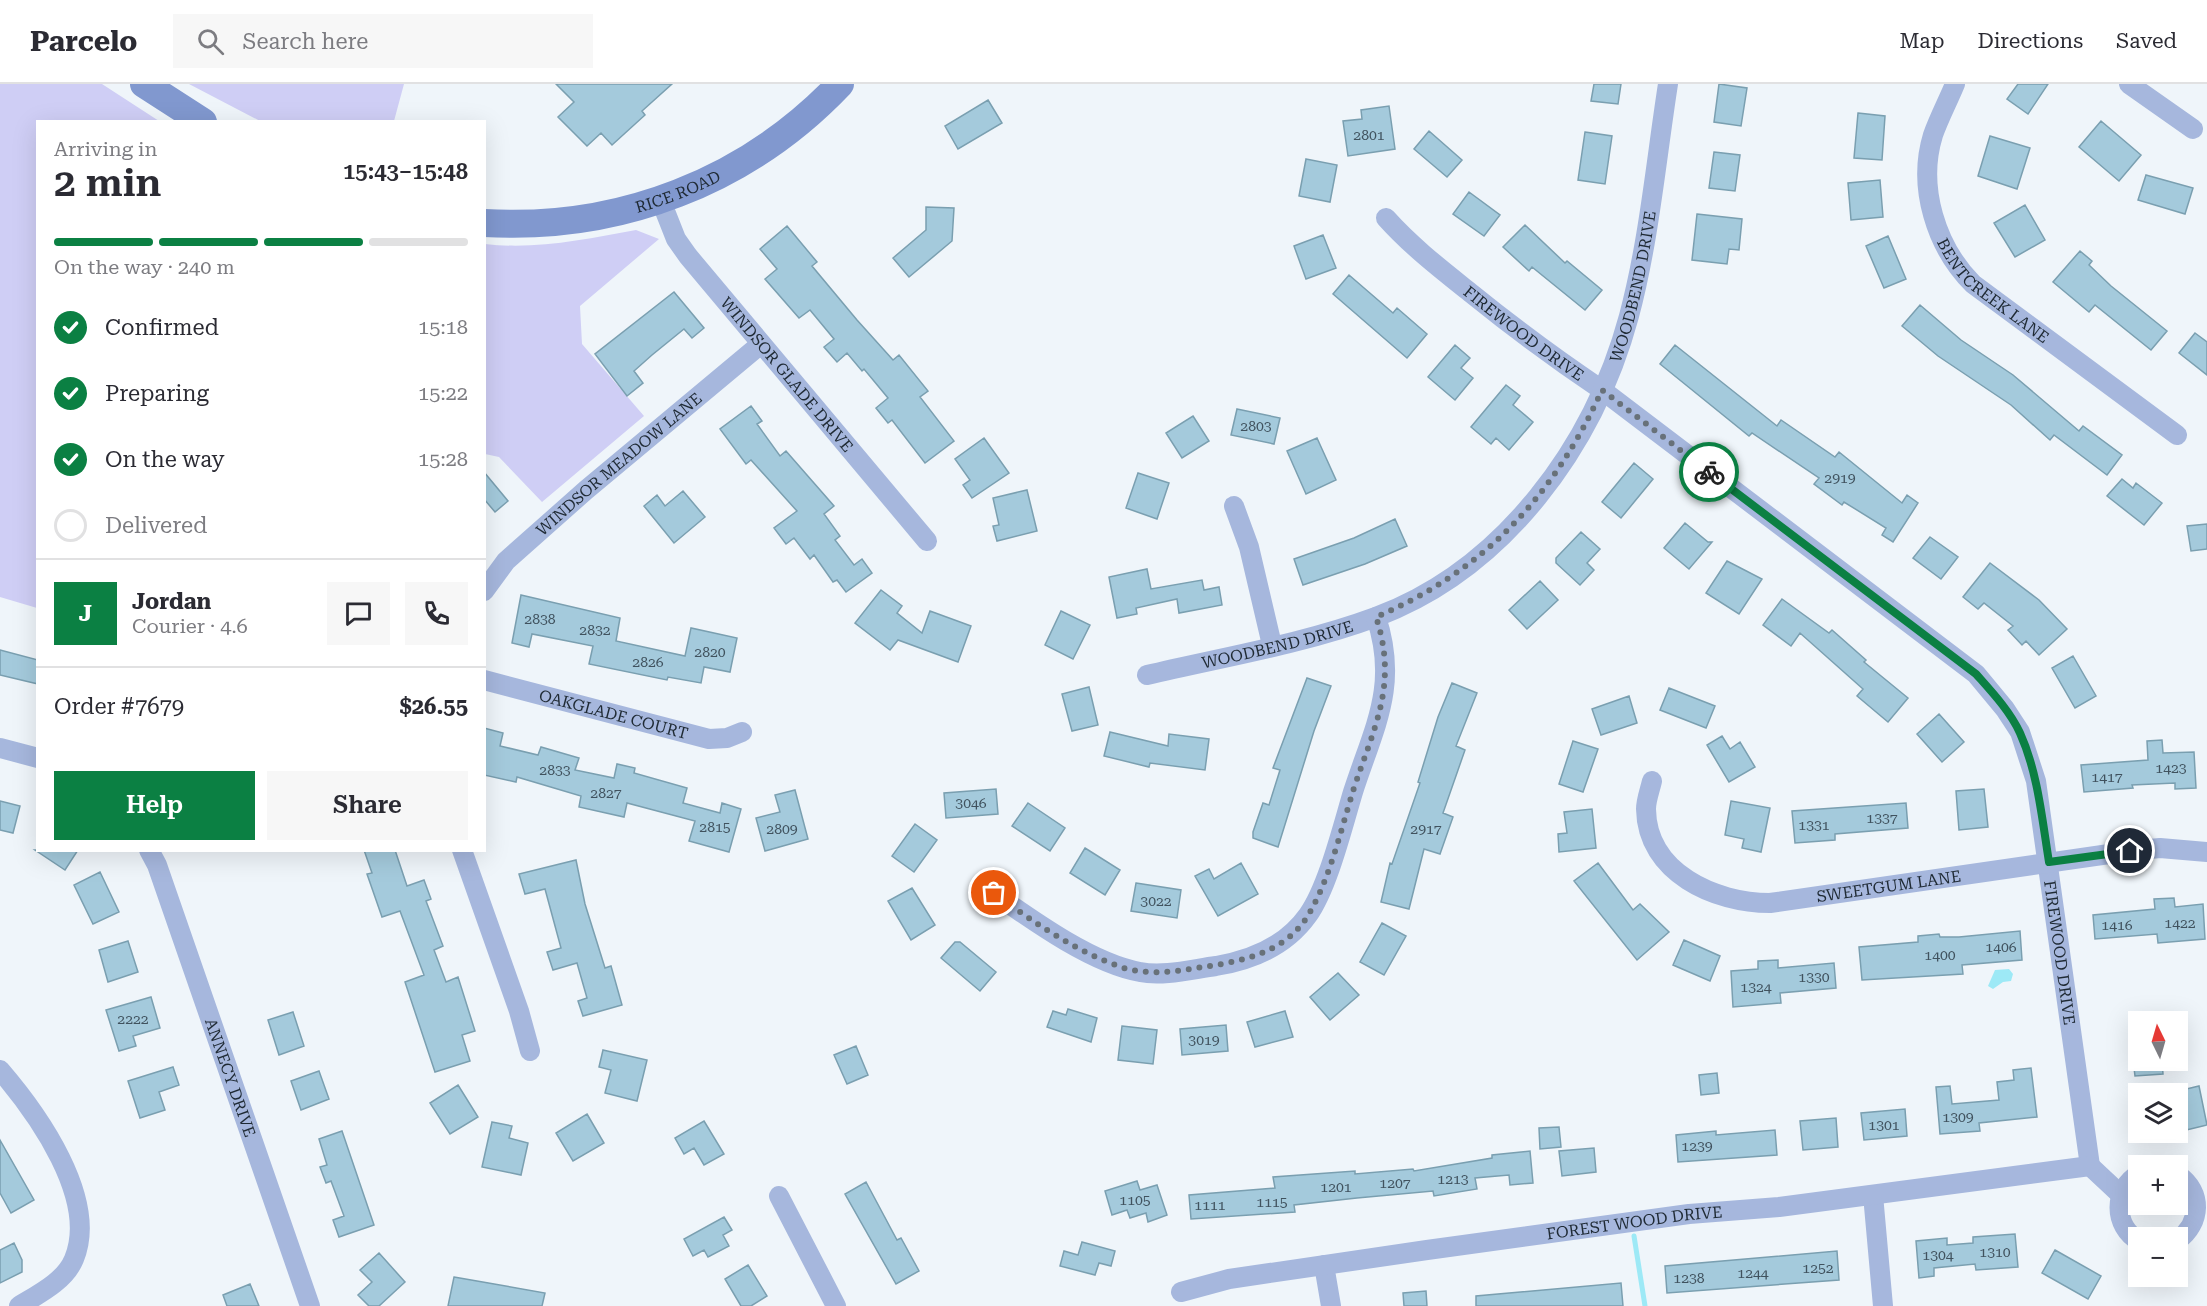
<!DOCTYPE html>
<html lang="en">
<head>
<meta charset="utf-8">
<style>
  :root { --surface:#fff; --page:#f7f7f7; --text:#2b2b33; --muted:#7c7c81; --line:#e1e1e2; --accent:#0b8043 }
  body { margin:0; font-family:"Roboto Serif",serif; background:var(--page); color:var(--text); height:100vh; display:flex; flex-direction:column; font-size:22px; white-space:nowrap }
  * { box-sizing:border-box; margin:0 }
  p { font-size:20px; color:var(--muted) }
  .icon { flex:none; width:33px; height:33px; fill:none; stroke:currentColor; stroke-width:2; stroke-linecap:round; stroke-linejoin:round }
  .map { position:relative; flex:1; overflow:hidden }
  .panel { position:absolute; left:36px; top:36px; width:450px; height:732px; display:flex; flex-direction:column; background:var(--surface); border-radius:0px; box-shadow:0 6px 24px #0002 }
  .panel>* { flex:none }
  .needle { width:39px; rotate:355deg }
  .controls { position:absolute; left:2128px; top:927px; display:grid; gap:12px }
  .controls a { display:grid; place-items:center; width:60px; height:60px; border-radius:0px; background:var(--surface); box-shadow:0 6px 24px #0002; font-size:30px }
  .pin { position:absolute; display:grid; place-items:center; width:51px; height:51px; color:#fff; margin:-26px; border:3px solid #fff; border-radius:50%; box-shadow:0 2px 6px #0007 }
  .courier { position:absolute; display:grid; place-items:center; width:60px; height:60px; margin:-30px; border:4px solid #0b8043; border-radius:50%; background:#fff; color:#222; box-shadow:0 2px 8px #0007 }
  .overview em { font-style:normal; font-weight:600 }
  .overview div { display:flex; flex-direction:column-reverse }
  .overview { display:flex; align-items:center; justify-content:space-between; height:102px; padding:0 18px }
  h1 { font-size:39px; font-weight:600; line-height:45px }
  .bar { display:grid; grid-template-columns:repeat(4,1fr); gap:9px 6px; align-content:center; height:72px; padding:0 18px }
  .bar i { height:8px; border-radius:4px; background:var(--line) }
  .bar .active { background:var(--accent) }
  .bar p { grid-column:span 4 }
  .line { display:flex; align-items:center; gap:15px; padding:0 18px; border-top:2px solid var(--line) }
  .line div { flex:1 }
  .round { display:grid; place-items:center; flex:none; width:63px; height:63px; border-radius:0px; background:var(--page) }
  ol { padding:0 18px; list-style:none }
  li { display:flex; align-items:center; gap:18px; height:66px }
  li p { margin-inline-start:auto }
  li .icon { padding:6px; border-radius:50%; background:var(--accent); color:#fff; stroke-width:4 }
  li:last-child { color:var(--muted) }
  li i { width:33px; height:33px; border:3px solid var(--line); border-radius:50% }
  .action { display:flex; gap:12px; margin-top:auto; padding:12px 18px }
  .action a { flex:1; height:69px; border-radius:0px; background:var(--accent); color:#fff; font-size:24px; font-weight:600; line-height:69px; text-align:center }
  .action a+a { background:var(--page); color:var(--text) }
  header { display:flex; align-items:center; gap:36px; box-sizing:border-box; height:84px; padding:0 30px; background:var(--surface); border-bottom:2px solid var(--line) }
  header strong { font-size:28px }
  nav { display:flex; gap:33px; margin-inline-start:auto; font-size:21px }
  .search { width:420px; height:54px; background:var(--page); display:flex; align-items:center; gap:15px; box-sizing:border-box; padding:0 21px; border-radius:0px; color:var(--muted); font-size:22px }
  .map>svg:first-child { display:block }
</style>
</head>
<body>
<header>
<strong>Parcelo</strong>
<div class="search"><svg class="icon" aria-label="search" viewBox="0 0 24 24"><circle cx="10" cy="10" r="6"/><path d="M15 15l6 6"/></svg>Search here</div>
<nav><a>Map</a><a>Directions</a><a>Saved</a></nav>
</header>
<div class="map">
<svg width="2207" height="1222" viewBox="0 0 2207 1222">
  <rect width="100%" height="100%" fill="#eff5fa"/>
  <path fill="#cfcef5" d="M0,0H102L159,37L38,38L37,524L0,513Z
    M189,0H404L394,37H260Z
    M636,146L659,155L580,222L582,260L644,332L542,418L499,373L485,370V160C536,166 586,155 636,146Z"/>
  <path fill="#9de9f6" d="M2009,885L2013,890L2011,897L2003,898L1993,905L1988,902L1995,886Z"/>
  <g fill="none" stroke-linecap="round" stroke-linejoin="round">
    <path stroke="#9de9f6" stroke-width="5" d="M1634,1152L1645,1222"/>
  </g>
  <path fill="#a4cadc" stroke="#7a9fb0" stroke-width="1.5" d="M556,0H672L642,27L645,31L612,61L601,49L587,62L558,33L574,18Z
    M1594,0H1621L1618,20L1591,17Z
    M1719,0L1747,4L1741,42L1714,38Z
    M2018,0H2048L2028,30L2007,15Z
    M988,16L1002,39L958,65L945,42Z
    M1389,22L1395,65L1348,72L1343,37L1362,35L1361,26Z
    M1858,29L1885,32L1882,76L1854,74Z
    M2101,37L2141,71L2119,97L2079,63Z
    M1429,47L1462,76L1447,93L1414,65Z
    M1585,48L1612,52L1605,100L1578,96Z
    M1990,52L2030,64L2017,105L1978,92Z
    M1714,68L1740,71L1735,107L1709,104Z
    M1306,75L1337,81L1330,118L1299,112Z
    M2146,91L2193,104L2185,130L2138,116Z
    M1880,96L1883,133L1851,136L1848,99Z
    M1469,108L1500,131L1484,152L1453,130Z
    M2025,121L2045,156L2015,173L1994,139Z
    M926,123L954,124L952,157L909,193L893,174L926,146Z
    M1697,130L1742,135L1739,166L1729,165L1727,180L1692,176Z
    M1525,141L1565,179L1567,177L1602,206L1585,226L1532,183L1529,187L1503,163Z
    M787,142L817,178L812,182L857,236L893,276L899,271L928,307L920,313L954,357L925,379L892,336L888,339L876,324L888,314L864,285L862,287L847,269L837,278L824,263L834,255L810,226L799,234L765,195L777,185L760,165Z
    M1323,151L1336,184L1306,195L1294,162Z
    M1888,152L1906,195L1884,204L1866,162Z
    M2080,167L2092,177L2089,181L2111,202L2167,247L2151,266L2095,221L2089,228L2053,198Z
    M1349,191L1393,229L1397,224L1427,250L1407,274L1333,210Z
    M674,208L704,244L692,254L684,245L652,271L634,287L643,299L627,312L595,270Z
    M1920,221L1961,256L2013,291L2079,347L2083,342L2122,371L2107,391L2054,351L2050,356L2011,321L1938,272L1902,242Z
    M2195,249L2207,258V291L2179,269Z
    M1455,261L1470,274L1461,284L1473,294L1455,316L1428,293Z
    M1675,261L1777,342L1781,336L1835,373L1839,368L1902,419L1907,411L1918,419L1893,458L1882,451L1886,444L1844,418L1842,421L1814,400L1819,394L1752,349L1749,352L1660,280Z
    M1506,301L1520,312L1513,321L1533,338L1509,366L1496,354L1491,360L1471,343Z
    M751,322L762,337L757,340L780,372L786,367L834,422L824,430L840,452L835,456L854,481L862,475L872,489L846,508L837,496L833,498L814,471L810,475L794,454L786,460L774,444L797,427L751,376L746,380L720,345Z
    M1237,325L1280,334L1274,360L1231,351Z
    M1193,332L1209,357L1182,374L1166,349Z
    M984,354L1009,389L972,414L963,401L970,396L955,375Z
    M1317,354L1336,396L1306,410L1287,367Z
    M1634,379L1653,395L1621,434L1602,418Z
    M484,388L508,417L495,428L484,415Z
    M1138,389L1169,399L1157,435L1126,424Z
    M2122,395L2133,404L2136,399L2162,419L2144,441L2107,412Z
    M1027,406L1037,447L997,457L993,442L999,441L993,414Z
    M683,407L705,433L674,459L644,422L657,411L665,422Z
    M1395,435L1407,462L1365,480L1303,501L1294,475L1354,454Z
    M1685,439L1708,458H1712L1689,485L1664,464Z
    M2207,440V465L2191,467L2187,442Z
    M1581,448L1600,465L1587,479L1594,486L1580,501L1556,479V474Z
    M1930,453L1958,473L1941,495L1913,474Z
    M1727,477L1762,495L1739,530L1706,509Z
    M1990,479L2039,516L2067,545L2039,571L2026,557L2022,561L2008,546L2013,542L1984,519L1978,525L1963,513Z
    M1147,485L1151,505L1202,496L1204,506L1219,503L1222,521L1179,529L1177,515L1136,524L1137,530L1117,534L1109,493Z
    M1540,497L1558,516L1527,545L1509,526Z
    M881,506L902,522L897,529L922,549L930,527L971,542L958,578L898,556L890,566L855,539Z
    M521,511L620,534L616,557L685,572L691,544L737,554L730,588L704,583L701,599L668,593L667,596L589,580L593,562L532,550L529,563L512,559Z
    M1782,515L1829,549L1832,546L1866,576L1864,578L1908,614L1888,638L1857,612L1863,605L1800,549L1791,562L1763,541Z
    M1061,527L1090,541L1073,575L1045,561Z
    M0,566L38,576V600L0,591Z
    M2073,572L2096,612L2075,624L2052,584Z
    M1307,594L1331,602L1314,647L1278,763L1253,754V748L1263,719L1269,721L1280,686L1273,684Z
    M1452,599L1477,609L1456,662L1465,666L1443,729L1453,733L1440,770L1424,765L1409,825L1381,818L1390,779L1392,780L1420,699L1418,698L1438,633Z
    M1089,603L1098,641L1072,647L1062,610Z
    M1669,604L1715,622L1706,644L1660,626Z
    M1629,612L1637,639L1601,651L1592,625Z
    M1939,630L1964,658L1942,678L1917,650Z
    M484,644L503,649L500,662L538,671L541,663L579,674L575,686L614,694L617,680L635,684L634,689L687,704L683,719L720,729L722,719L741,725L729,768L689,757L695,737L627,719L624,733L579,723L581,712L517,693L516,698L484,691Z
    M1110,648L1168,662L1169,650L1209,655L1205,686L1150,679L1149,683L1104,672Z
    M1722,652L1730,665L1740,658L1755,683L1729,698L1707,661Z
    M2162,656L2163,669L2194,668L2196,704L2175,705V699L2132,701L2133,704L2084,708L2081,681L2148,676L2147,657Z
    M1573,657L1598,665L1583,708L1559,700Z
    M996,705L998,730L946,734L944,709Z
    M1984,705L1988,743L1959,746L1956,707Z
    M795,706L808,755L765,767L756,734L780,728L775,711Z
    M0,717L20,722L13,749L0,746Z
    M1731,717L1770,724L1761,768L1742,764L1744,755L1725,751Z
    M1028,719L1065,744L1050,767L1012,742Z
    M1906,719L1908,744L1835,750V756L1795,759L1792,727Z
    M1592,725L1596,764L1559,768L1558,750L1567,749L1564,728Z
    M915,740L937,756L914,788L892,772Z
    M1085,764L1120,786L1105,811L1070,789Z
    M35,766H78L65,786Z
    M364,766H395L407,802L424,796L431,815L426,817L443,862L434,866L446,898L458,893L475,947L462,951L470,977L435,988L405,898L424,891L400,827L382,833L367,790L372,789Z
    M576,776L585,820L605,884L611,882L622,921L583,932L578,917L587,914L577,879L553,886L547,868L561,864L545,805L525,810L519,790Z
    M1241,779L1258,810L1218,832L1195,792L1209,785L1214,795Z
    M1598,779L1633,826L1640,820L1669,848L1637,876L1574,797Z
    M100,788L119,828L93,840L74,801Z
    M1136,799L1181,806L1177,834L1131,827Z
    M912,804L935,841L911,856L888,817Z
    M2174,814L2175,823L2203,820L2205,855L2158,859L2157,850L2095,855L2093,831L2155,825L2154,815Z
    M1382,839L1406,852L1384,891L1360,878Z
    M2020,847L2022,876L1962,881L1963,890L1862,896L1859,863L1918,858V852L1939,850L1940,853H1959Z
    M1684,856L1720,872L1710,897L1673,881Z
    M128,857L138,888L108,898L99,866Z
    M955,858H960L996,888L980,907L941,874Z
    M1778,876V884L1834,879L1836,904L1780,909L1781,919L1733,923L1731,887L1758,885V877Z
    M1338,889L1359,911L1330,936L1310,913Z
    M151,913L160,944L133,952L136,962L119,967L106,926Z
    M1068,925L1097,934L1091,958L1047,943L1053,927L1066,931Z
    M1285,927L1293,953L1255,963L1247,938Z
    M293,928L304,962L279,971L268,936Z
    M1226,941L1228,967L1182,971L1180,945Z
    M1122,942L1157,946L1153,980L1118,976Z
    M856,962L868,991L847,1000L834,971Z
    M603,966L647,976L637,1017L605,1009L611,986L599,983Z
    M2133,976H2162L2163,990L2135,992Z
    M173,983L179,1001L159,1008L165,1026L140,1034L128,997Z
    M2031,984L2037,1033L1979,1039L1980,1047L1940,1050L1936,1003L1950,1002L1952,1020L1999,1016L1997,998L2014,996L2013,986Z
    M319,987L329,1015L301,1026L291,997Z
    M1717,989L1719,1009L1701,1011L1699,991Z
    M458,1001L478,1033L450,1050L430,1019Z
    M2199,1002L2207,1041L2178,1048V1007Z
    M1905,1025L1907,1052L1864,1056L1861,1029Z
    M587,1030L604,1059L573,1077L556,1049Z
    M1836,1034L1838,1063L1803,1066L1800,1037Z
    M704,1037L724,1070L704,1081L694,1064L684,1070L675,1054Z
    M492,1038L512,1042L509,1054L528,1059L521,1091L482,1083Z
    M1559,1043L1561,1063L1540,1065L1539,1044Z
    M1775,1046L1777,1071L1678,1078L1676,1051L1716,1047V1051Z
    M342,1047L374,1141L339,1153L333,1136L344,1132L331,1097L326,1099L320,1083L327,1081L319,1055Z
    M0,1056L34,1116L11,1129L0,1109Z
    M1594,1064L1596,1088L1562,1092L1559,1067Z
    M1530,1067L1533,1099L1510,1101L1509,1091L1475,1094L1477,1105L1434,1112L1433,1107L1357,1114L1294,1121L1295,1128L1191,1135L1189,1111L1275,1104L1273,1093L1355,1087V1090L1413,1085L1414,1087L1492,1074V1071Z
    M1137,1097L1140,1106L1157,1101L1167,1131L1148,1138L1146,1129L1130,1134L1127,1126L1112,1131L1105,1107Z
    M866,1098L897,1156L901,1154L919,1187L896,1200L845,1110Z
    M724,1133L732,1146L723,1151L729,1162L708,1173L704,1166L693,1172L684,1155Z
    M2015,1150L2018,1183L1976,1186L1975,1180L1934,1184V1192L1919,1194L1916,1157L1947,1154V1161L1973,1159V1153Z
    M1082,1158L1115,1167L1111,1182L1099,1179L1095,1191L1060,1182L1064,1167L1078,1171Z
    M14,1159L22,1176V1188L0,1199V1166Z
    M2055,1166L2101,1192L2088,1215L2042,1189Z
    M1837,1167L1839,1196L1667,1209L1665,1182Z
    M379,1169L405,1198L379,1222H369L358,1211L372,1198L360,1186Z
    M748,1181L767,1212L751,1222H741L725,1195Z
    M454,1193L545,1209L542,1222H448Z
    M1621,1199L1623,1222H1476V1212Z
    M250,1200L259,1222H227L223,1211Z
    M1426,1207L1427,1222H1404L1403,1209Z"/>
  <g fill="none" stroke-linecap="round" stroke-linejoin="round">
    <g stroke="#a6b7dd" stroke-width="20">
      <path id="s1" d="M1955,0C1948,17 1939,34 1933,51C1917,103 1936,163 1973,200L2177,351"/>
      <path d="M2129,0L2193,45"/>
      <path id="s2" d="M661,117L676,155L688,172L927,457"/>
      <path id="s3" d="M1386,134C1412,163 1442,186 1472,210C1514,244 1557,276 1602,306L1976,590L2005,625L2020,648L2036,697L2090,1082"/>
      <path d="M1234,422L1249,463L1272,561"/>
      <path id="s4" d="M484,507L506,477L586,406L761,260"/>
      <path id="s5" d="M1147,591C1223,573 1303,560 1376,533C1504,485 1594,362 1629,232C1649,157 1656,77 1668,0"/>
      <path id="s6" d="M484,596L709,655L727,654L742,648"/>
      <path d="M0,664L38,674"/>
      <path id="s7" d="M1652,697C1650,706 1646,716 1646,725C1647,789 1715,819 1770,819L2130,767L2160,764L2207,768"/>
      <path id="s8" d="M149,766L157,781L310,1222"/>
      <path d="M462,766L519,927L530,967"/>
      <path d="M982,801C1025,831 1089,879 1140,888C1163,893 1193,885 1216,882C1253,876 1286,862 1308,831C1328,803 1343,741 1353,708C1374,643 1399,602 1376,533"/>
      <path d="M0,986C37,1029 99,1115 74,1175C65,1197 39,1210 19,1222"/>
      <path d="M2090,1082L2121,1111"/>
      <path d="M2139,1090C2113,1105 2113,1142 2139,1157"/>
      <path d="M2178,1091C2203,1108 2201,1139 2178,1156"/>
      <path d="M1873,1111L1883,1222"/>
      <path d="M779,1112L836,1222"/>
      <path d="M1324,1181L1331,1222"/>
      <path id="s9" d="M1181,1208L1229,1195L1427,1166L1689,1130L1779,1123L2090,1082"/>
    </g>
    <g stroke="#8198cf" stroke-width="28">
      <path d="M144,0L203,38"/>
      <path id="s10" d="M484,139C619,147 747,98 840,0"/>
    </g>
  </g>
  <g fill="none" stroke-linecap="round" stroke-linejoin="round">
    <path stroke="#687179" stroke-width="6" stroke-dasharray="0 10.8" d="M994,809C1033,838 1078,869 1124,884C1148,891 1172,888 1196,884C1239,878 1287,870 1310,828C1331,791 1341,745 1354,704C1375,641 1398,600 1376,533C1484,487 1554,412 1602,306L1709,388"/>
    <path stroke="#0b8043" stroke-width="8" d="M1709,388L1976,590C1991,607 2010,627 2020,649C2038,689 2042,735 2049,778L2130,767"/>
  </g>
  <g text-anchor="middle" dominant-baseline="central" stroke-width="6" stroke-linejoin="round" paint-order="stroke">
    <g font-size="14" fill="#40525e">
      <text x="1369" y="51">2801</text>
      <text x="1256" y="342">2803</text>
      <text x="1840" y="394">2919</text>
      <text x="540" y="535">2838</text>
      <text x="595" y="546">2832</text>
      <text x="710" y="568">2820</text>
      <text x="648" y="578">2826</text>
      <text x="2171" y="684">1423</text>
      <text x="555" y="686">2833</text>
      <text x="2107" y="693">1417</text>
      <text x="606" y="709">2827</text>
      <text x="971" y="719">3046</text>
      <text x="1882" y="734">1337</text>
      <text x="1814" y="741">1331</text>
      <text x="715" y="743">2815</text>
      <text x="782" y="745">2809</text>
      <text x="1426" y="745">2917</text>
      <text x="1156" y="817">3022</text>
      <text x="2180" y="839">1422</text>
      <text x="2117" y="841">1416</text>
      <text x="2001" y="863">1406</text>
      <text x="1940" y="871">1400</text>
      <text x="1814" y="893">1330</text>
      <text x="1756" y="903">1324</text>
      <text x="133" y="935">2222</text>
      <text x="1204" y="956">3019</text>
      <text x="1958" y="1033">1309</text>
      <text x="1884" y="1041">1301</text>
      <text x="1697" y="1062">1239</text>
      <text x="1453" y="1095">1213</text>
      <text x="1395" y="1099">1207</text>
      <text x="1336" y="1103">1201</text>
      <text x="1135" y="1116">1105</text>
      <text x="1272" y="1118">1115</text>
      <text x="1210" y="1121">1111</text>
      <text x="1995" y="1168">1310</text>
      <text x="1938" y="1171">1304</text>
      <text x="1818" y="1184">1252</text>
      <text x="1753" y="1189">1244</text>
      <text x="1689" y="1194">1238</text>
    </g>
    <g font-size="16" fill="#1f2a34" stroke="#fff">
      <text stroke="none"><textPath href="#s10" startOffset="198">RICE ROAD</textPath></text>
      <text stroke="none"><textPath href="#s5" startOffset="674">WOODBEND DRIVE</textPath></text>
      <text stroke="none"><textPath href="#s1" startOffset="236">BENTCREEK LANE</textPath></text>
      <text stroke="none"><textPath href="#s3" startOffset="180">FIREWOOD DRIVE</textPath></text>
      <text stroke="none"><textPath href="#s2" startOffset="216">WINDSOR GLADE DRIVE</textPath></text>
      <text stroke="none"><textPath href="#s4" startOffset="186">WINDSOR MEADOW LANE</textPath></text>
      <text stroke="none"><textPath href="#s5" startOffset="134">WOODBEND DRIVE</textPath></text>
      <text stroke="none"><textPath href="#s6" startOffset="134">OAKGLADE COURT</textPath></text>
      <text stroke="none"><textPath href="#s7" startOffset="321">SWEETGUM LANE</textPath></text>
      <text stroke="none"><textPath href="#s3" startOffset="1044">FIREWOOD DRIVE</textPath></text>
      <text stroke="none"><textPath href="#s8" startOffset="242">ANNECY DRIVE</textPath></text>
      <text stroke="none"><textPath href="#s9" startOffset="459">FOREST WOOD DRIVE</textPath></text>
    </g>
  </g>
</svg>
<div class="controls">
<a><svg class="needle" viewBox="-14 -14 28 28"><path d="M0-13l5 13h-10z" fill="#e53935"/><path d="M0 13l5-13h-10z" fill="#7c7c81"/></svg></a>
<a><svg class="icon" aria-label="layers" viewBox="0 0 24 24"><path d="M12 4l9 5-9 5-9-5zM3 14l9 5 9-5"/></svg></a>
<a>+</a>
<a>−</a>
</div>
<div class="pin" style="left:994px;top:809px;background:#ea580c"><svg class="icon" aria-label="bag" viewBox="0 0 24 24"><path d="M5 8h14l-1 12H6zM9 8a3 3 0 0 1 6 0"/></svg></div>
<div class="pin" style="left:2130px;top:767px;background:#1f2937"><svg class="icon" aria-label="home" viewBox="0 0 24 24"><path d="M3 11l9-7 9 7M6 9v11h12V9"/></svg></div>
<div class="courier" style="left:1709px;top:388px"><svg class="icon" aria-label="bike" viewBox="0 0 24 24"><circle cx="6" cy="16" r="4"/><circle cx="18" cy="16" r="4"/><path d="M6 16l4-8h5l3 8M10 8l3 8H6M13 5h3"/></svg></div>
<section class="panel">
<div class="overview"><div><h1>2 min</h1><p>Arriving in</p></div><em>15:43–15:48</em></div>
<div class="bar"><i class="active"></i><i class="active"></i><i class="active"></i><i></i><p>On the way · 240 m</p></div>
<ol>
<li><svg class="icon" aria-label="check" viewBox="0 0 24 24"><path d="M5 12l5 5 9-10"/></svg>Confirmed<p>15:18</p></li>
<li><svg class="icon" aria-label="check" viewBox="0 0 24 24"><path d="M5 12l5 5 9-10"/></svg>Preparing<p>15:22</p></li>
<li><svg class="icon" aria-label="check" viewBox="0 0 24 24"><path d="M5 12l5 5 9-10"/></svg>On the way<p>15:28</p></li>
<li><i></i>Delivered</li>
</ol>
<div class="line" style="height:108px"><b class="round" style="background:var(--accent);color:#fff">J</b><div><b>Jordan</b><p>Courier · 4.6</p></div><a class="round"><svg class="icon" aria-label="chat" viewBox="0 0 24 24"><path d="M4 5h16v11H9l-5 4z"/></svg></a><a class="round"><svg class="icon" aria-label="phone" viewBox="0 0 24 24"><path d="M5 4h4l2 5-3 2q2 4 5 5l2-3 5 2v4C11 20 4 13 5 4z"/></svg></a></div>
<div class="line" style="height:78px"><div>Order #7679</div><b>$26.55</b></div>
<div class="action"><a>Help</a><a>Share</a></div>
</section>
</div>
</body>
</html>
